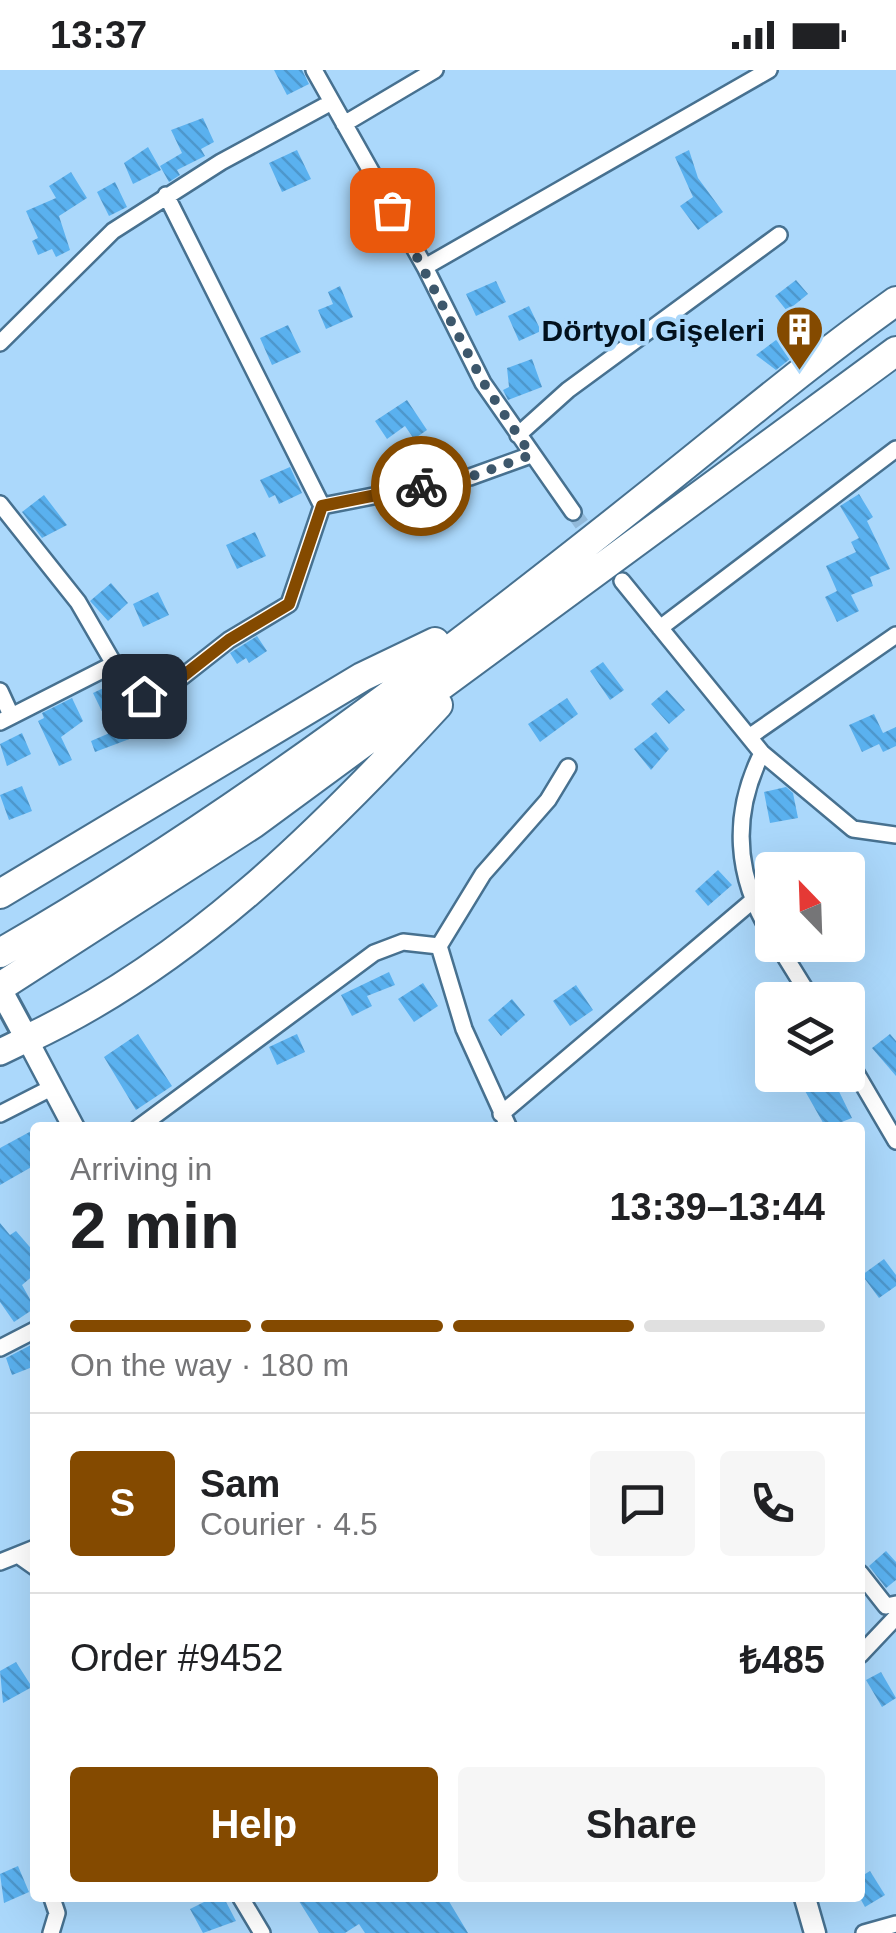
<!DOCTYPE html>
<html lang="en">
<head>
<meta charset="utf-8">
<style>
  :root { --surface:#fff; --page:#f6f6f6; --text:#202124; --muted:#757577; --line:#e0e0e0; --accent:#844a00 }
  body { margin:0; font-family:Arial,sans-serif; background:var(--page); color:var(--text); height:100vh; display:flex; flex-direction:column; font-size:38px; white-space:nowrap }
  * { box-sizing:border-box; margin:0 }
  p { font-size:32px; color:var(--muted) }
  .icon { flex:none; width:55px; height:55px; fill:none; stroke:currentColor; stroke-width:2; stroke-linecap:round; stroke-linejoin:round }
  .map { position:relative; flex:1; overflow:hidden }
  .sheet { position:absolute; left:30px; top:1052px; width:835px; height:780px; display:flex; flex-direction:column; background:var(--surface); border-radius:10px; box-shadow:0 10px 40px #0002 }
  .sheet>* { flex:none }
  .needle { width:65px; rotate:337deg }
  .buttons { position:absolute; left:755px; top:782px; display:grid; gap:20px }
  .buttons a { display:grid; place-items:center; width:110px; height:110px; border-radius:10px; background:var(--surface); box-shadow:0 10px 40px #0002; font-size:50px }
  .pin { position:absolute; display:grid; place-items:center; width:85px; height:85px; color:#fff; margin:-42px; border-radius:20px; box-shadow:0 5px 15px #0006 }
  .courier { position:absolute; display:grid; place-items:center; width:100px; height:100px; margin:-50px; border:8px solid #844a00; border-radius:50%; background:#fff; color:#222; box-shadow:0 2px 12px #0007 }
  .overview em { font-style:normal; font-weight:800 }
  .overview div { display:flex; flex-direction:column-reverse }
  .overview { display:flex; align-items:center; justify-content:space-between; height:170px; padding:0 40px }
  h1 { font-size:65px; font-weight:800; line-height:75px }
  .bar { display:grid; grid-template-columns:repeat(4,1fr); gap:15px 10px; align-content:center; height:120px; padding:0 40px }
  .bar i { height:12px; border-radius:8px; background:var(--line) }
  .bar .current { background:var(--accent) }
  .bar p { grid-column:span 4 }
  .line { display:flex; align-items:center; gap:25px; padding:0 40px; border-top:2px solid var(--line) }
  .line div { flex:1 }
  .round { display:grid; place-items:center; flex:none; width:105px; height:105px; border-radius:10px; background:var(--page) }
  .primary-button { display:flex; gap:20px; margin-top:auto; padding:20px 40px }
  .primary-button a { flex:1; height:115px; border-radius:10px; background:var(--accent); color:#fff; font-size:40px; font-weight:800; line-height:115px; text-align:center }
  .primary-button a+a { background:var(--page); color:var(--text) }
  .status { display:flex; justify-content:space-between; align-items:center; height:70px; padding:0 50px; background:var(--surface); direction:ltr }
  .status svg { height:28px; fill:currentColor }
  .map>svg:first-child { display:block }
</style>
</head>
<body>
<div class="status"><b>13:37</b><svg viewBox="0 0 49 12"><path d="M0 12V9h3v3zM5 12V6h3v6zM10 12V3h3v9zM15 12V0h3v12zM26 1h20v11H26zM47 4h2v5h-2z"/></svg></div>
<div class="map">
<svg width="896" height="1863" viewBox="0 0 896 1863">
  <defs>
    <pattern id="building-back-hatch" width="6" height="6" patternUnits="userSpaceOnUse" patternTransform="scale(2.5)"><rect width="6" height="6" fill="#5ab1ef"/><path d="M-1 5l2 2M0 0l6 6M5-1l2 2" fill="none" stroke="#4d97cc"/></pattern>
  </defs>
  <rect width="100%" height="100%" fill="#abd8fb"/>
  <path fill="url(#building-back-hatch)" d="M274,0H302L309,14L287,25Z
    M203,48L214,72L201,79L205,86L177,100L180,105L169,112L160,96L182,83L171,60Z
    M148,77L161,100L133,114L124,93Z
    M297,80L311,109L282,122L269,93Z
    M689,80L698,108L723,142L698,160L680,136L693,127L675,87Z
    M71,102L87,128L59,146L70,180L56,187L52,179L38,185L32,171L38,168L26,141L56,128L49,116Z
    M115,112L127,137L109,146L97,122Z
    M796,210L808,224L787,241L775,226Z
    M496,211L506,232L476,246L466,224Z
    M340,216L353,247L326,259L318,240L333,234L328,222Z
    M529,236L541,261L519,271L508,246Z
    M288,255L301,282L272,295L260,268Z
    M776,270L795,285L776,300L756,285Z
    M532,289L542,317L508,330L503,320L509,317L507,298Z
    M407,330L427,360L414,369L405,356L387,369L375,351Z
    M290,397L302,423L279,434L275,425L269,428L260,410Z
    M859,424L873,447L867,451L890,499L870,507L873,516L851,525L859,541L837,552L825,527L837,521L826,496L856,482L851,472L859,468L840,436Z
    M44,425L67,455L42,468L22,442Z
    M255,462L266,486L237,499L226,475Z
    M111,513L128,533L108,551L90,531Z
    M158,522L169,545L143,557L133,534Z
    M257,566L267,581L249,593L246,588L237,594L230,583Z
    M603,592L624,620L610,630L590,601Z
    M114,613L119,624L124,622L140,665L95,682L91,671L112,662L93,623Z
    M667,620L685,640L669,654L651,634Z
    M72,628L83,651L61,667L72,690L59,696L38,651L44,648L42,643Z
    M567,628L578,644L540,672L528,654Z
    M874,644L883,663L896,657V676L883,682L879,674L862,682L849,655Z
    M656,662L669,679L651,700L634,679Z
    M22,663L31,684L7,696L0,674Z
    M22,716L32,741L9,750L0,725Z
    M786,717L793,723L798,748L770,753L764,722Z
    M718,800L732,815L708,836L695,821Z
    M389,902L395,915L367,926L372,936L352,946L341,925Z
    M423,913L438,936L414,952L398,929Z
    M576,915L593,940L570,956L553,931Z
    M512,929L525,945L501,966L488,950Z
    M138,964L172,1016L136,1040L104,987Z
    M297,964L305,982L277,995L269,977Z
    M890,964L896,971V1006L872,978Z
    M796,1005H831L852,1048L826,1058Z
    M35,1059V1095L0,1115V1078Z
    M0,1153L10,1165L16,1161L35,1183V1204L22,1215L35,1238L14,1252L0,1232Z
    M884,1189L896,1205V1216L879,1228L862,1205Z
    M31,1275L35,1296L12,1305L6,1288Z
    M886,1481L896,1492V1510L886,1518L869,1496Z
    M16,1592L32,1617L3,1633L0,1601Z
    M881,1602L896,1628L882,1637L866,1610Z
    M18,1796L29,1822L4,1833L0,1804Z
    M870,1801L885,1825L865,1837L860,1828V1807Z
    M212,1828H224L236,1851L203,1863L190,1839Z
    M297,1828H447L468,1863H365L359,1854L345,1863H319Z"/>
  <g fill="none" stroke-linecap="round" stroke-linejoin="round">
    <path stroke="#92bada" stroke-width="15" stroke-dasharray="15 8" stroke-linecap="butt" d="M573,442L597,475"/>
    <defs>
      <path id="minor" d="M314,0L425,197L483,313L573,442
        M344,54L435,0
        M425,197L769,0
        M0,273L113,161L221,92L330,33
        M518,365L568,320L779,165
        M0,434L78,532L114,594L144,626L159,625L229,570L289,534L322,436L166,125
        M322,436L470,407L531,385
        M622,511L762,683L853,759L896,765
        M660,558L896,379
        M0,621L11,645
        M0,652L114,594
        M749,667L896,565
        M762,683C731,745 735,807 772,866
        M778,875L812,930
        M848,989L896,1071
        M0,1044L53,1017
        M501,1044L751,832
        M138,1058L374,883L403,872L439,876
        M509,1058L464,959L439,876L483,804L548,730L568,697
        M0,1278L35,1260
        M18,1485L35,1497
        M0,1492L35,1478
        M860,1503L886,1536L896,1534
        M860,1585L896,1547
        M241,1828L262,1863
        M51,1863L57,1843L52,1828
        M864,1863L896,1854"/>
      <path id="tertiary" d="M27,969L74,1058
        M805,1828L815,1863"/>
      <path id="secondary" d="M0,919L27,969"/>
      <path id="trunk" d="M0,982L27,969"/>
      <path id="motorway" d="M0,824L362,607L435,572
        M0,883C232,750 448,585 657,418C736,355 813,290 896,231
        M0,917L253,754L896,281
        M27,969C187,895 320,763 438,635"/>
    </defs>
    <use href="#minor" stroke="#477190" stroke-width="20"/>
    <use href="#tertiary" stroke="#477190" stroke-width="25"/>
    <use href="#secondary" stroke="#477190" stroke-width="28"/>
    <use href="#trunk" stroke="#477190" stroke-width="30"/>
    <use href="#motorway" stroke="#477190" stroke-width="32"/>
    <use href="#minor" stroke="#fff" stroke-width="15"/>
    <use href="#tertiary" stroke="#fff" stroke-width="20"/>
    <use href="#secondary" stroke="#fff" stroke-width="22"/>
    <use href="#trunk" stroke="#fff" stroke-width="25"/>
    <use href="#motorway" stroke="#fff" stroke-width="28"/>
  </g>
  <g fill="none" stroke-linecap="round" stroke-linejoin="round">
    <path stroke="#3d576b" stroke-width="10" stroke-dasharray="0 18" d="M392,140L483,312L531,385L470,407L421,416"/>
    <path stroke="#844a00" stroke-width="12" d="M144,626L159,625L229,570L289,534L322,436L421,416"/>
  </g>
  <defs>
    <symbol id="building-pin" viewBox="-11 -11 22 30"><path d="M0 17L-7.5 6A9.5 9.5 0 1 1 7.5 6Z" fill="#844a00" stroke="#abd8fb"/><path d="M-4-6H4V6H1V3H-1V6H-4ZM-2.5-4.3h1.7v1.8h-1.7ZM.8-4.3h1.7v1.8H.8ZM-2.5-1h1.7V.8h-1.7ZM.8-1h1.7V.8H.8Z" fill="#fff"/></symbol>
  </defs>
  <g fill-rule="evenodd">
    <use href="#building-pin" x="772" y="232" width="55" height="75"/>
  </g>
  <g text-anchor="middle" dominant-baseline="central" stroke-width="9" stroke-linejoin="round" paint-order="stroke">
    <g font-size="30" font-weight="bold" fill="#02111d" stroke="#abd8fb" text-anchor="end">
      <text x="765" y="260">Dörtyol Gişeleri</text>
    </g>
  </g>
</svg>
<div class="buttons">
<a><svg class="needle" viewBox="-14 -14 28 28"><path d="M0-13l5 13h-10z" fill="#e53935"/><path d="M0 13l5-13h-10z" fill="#757577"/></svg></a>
<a><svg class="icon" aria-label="layers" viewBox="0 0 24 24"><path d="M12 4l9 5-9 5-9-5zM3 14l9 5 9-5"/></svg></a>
</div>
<div class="pin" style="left:392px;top:140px;background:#ea580c"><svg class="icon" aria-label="bag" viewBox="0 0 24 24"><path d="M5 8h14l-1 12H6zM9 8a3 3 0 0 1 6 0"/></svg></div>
<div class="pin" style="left:144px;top:626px;background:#1f2937"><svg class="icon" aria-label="home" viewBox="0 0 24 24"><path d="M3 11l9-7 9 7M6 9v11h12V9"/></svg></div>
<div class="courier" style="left:421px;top:416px"><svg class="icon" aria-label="bike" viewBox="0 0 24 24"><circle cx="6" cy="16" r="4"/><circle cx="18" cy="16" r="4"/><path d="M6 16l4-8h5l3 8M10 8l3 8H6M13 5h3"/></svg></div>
<section class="sheet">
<div class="overview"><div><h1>2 min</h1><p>Arriving in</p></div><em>13:39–13:44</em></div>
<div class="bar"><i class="current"></i><i class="current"></i><i class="current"></i><i></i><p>On the way · 180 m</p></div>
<div class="line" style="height:180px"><b class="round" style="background:var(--accent);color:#fff">S</b><div><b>Sam</b><p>Courier · 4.5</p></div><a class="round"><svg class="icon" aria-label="chat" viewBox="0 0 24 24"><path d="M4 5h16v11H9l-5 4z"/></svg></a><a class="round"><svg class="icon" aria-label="phone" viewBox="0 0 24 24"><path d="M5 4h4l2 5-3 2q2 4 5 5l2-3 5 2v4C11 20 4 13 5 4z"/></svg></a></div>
<div class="line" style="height:130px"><div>Order #9452</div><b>₺485</b></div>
<div class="primary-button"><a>Help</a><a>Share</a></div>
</section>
</div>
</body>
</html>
